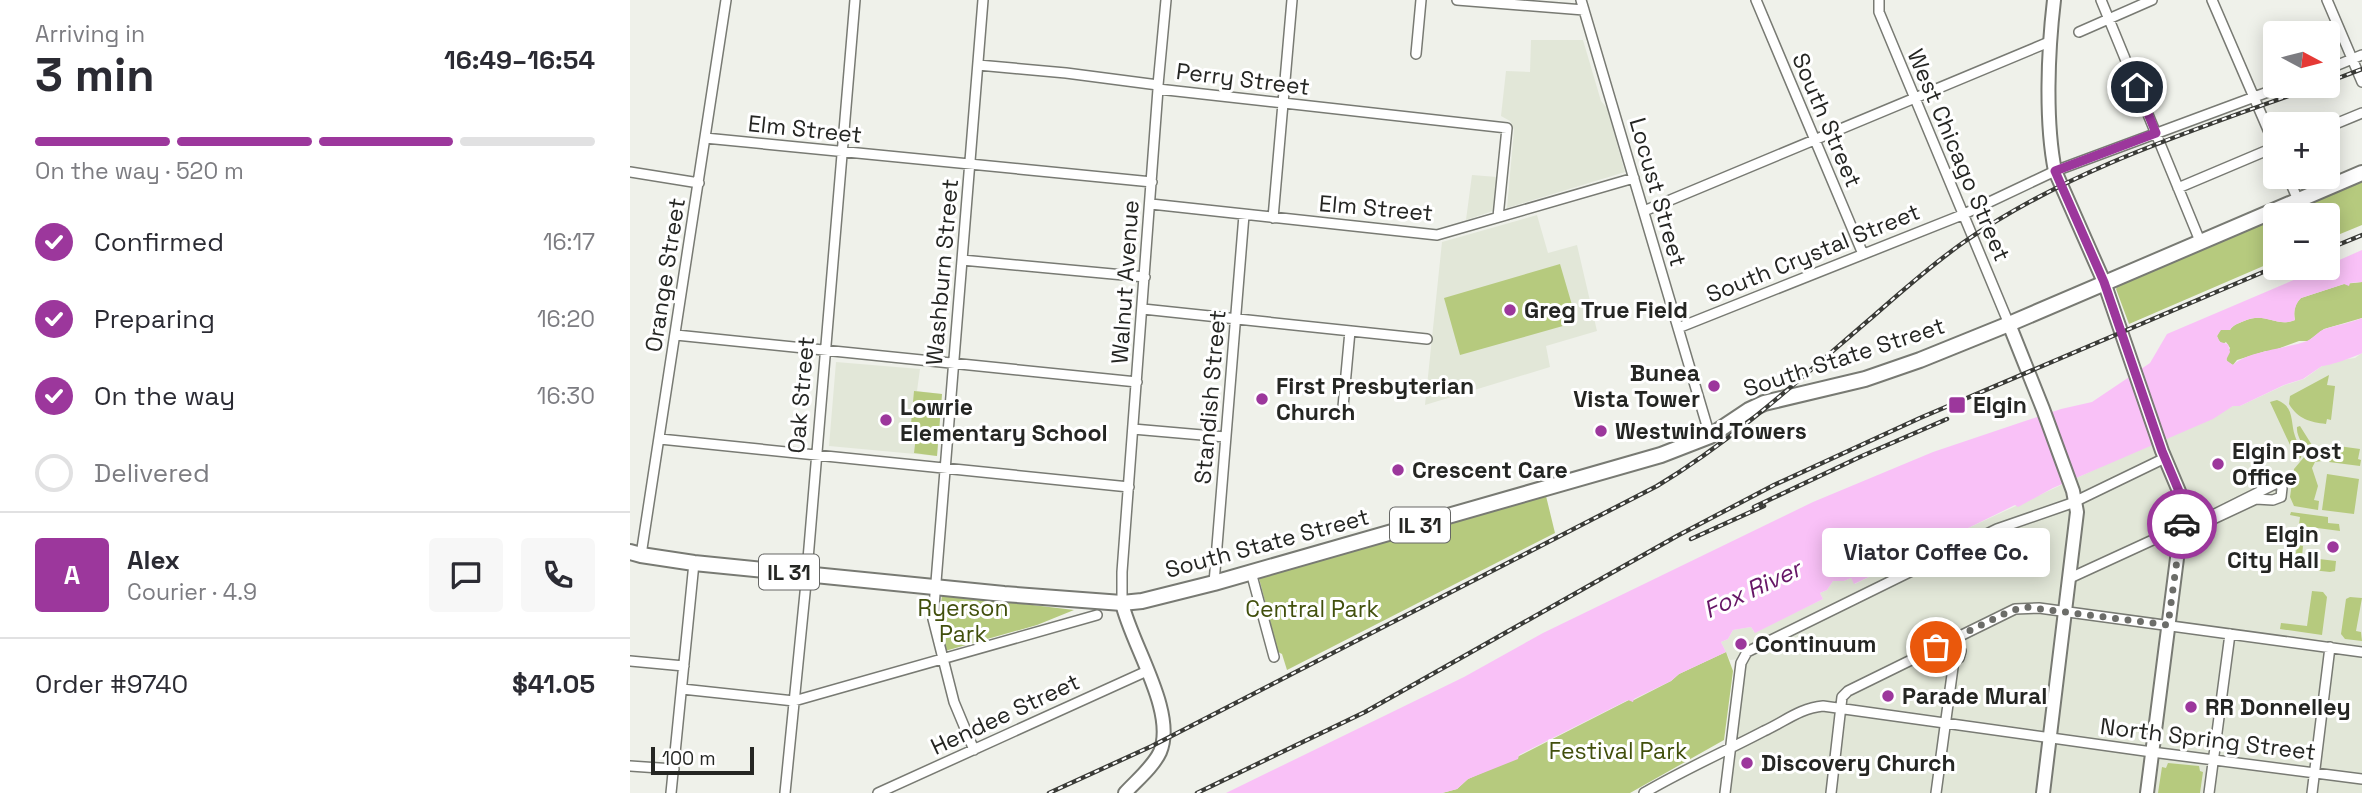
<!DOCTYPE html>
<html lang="en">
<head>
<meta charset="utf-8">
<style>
  :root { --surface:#fff; --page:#f7f7f7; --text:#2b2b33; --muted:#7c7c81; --line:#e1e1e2; --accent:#9c379c }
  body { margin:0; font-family:"Space Grotesk",sans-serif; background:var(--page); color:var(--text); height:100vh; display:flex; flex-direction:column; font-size:26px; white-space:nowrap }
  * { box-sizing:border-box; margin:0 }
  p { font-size:23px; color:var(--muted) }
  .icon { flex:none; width:38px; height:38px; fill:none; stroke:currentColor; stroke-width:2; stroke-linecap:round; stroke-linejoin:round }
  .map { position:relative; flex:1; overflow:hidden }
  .details { display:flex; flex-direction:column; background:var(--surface); width:630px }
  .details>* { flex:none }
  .needle { width:46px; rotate:97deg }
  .fabs { position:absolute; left:1633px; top:21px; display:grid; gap:14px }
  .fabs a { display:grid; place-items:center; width:77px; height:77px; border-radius:7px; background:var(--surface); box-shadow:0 4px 18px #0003; font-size:35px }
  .scale { position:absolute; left:21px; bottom:18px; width:103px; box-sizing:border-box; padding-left:7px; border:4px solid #252623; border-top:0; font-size:19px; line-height:24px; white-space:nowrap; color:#252623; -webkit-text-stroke:5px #fff; paint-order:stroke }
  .pin { position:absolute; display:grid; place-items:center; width:60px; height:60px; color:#fff; margin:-30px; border:4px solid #fff; border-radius:50%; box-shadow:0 2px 7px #0007 }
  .courier { position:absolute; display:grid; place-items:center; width:70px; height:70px; margin:-35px; border:5px solid #9c379c; border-radius:50%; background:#fff; color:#222; box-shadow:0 2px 9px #0007 }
  .bubble { position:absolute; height:49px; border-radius:7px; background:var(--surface); box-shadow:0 4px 18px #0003; font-size:23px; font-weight:700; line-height:49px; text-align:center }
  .overview em { font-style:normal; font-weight:700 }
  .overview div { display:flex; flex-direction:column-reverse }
  .overview { display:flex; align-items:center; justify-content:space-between; height:119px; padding:0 35px }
  h1 { font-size:46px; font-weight:700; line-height:52px }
  .bar { display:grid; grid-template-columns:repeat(4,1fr); gap:10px 7px; align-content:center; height:84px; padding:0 35px }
  .bar i { height:9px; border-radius:5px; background:var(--line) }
  .bar .active { background:var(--accent) }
  .bar p { grid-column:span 4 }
  .line { display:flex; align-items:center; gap:18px; padding:0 35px; border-top:2px solid var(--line) }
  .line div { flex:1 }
  .round { display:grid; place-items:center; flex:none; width:74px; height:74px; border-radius:7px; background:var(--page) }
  ol { padding:0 35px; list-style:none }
  li { display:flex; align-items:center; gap:21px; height:77px }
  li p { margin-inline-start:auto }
  li .icon { padding:7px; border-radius:50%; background:var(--accent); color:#fff; stroke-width:4 }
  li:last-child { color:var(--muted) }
  li i { width:38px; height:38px; border:4px solid var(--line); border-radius:50% }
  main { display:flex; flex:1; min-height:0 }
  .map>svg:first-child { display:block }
</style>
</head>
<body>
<main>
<section class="details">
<div class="overview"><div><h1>3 min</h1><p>Arriving in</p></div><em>16:49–16:54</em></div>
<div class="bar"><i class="active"></i><i class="active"></i><i class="active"></i><i></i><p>On the way · 520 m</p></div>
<ol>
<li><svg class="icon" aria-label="check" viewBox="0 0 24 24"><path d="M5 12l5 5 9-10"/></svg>Confirmed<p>16:17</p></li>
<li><svg class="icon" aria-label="check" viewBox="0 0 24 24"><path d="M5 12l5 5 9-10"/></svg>Preparing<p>16:20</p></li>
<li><svg class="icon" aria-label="check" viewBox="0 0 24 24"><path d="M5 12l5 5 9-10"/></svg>On the way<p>16:30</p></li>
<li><i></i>Delivered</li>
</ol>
<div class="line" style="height:126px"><b class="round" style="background:var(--accent);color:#fff">A</b><div><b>Alex</b><p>Courier · 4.9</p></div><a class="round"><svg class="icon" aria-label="chat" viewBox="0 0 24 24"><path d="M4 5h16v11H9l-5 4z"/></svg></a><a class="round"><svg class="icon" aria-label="phone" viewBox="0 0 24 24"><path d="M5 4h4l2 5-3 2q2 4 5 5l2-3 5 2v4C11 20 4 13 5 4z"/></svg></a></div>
<div class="line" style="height:91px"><div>Order #9740</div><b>$41.05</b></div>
</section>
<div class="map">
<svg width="1732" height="793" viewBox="0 0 1732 793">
  <rect width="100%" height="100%" fill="#eff1ea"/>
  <path fill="#e2e7d8" d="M901,40H953L971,101L977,108L995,172L877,208L884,130L880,121L871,116L876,71L900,72Z
    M842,175L867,177L863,211L836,220Z
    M907,215L918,253L947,245L967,331L916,346L920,367L795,405L812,242Z
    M1732,353V793H1094L1111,659L1100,660L1091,642L1098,639L1103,630L1121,627L1124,632L1193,599L1190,593L1197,590L1203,581H1214L1221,578L1225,584L1292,551L1290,544L1297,541L1303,532L1321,529L1323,535L1603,406H1610L1655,385L1674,379L1692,366L1711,360L1725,358Z
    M206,362L290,369L287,391L312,394L307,456L199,446Z"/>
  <path fill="#b6ca7e" d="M1732,182V225L1698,239V215H1653Z
    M1645,219V261L1499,324L1486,289L1488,285Z
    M930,264L947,322L830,355L814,298Z
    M1732,282V318L1694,329L1678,341H1669L1642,351H1636L1607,360L1603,365L1597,362L1596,356L1600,348L1596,342L1593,344L1588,340L1587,336L1590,330H1600C1603,325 1607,324 1614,321C1637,311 1645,328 1665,320C1663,312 1665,303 1671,298L1714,284Z
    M1699,375L1697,385L1705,386L1701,420L1697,419L1696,424C1680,422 1668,419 1659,404L1660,396Z
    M284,391L312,394L307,456L284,453L286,436L280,435Z
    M1647,400C1665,407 1660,421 1665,436C1668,445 1673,448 1671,458L1667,460L1640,402Z
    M1670,426L1692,461L1685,462L1682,468L1688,486L1684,500L1689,501L1688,510L1664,506L1660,497L1664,469L1675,456C1675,445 1666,437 1667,427Z
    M1701,445L1730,449L1728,459L1731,460L1730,466L1699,462Z
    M1697,474L1729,479L1724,514L1692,510Z
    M916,496L925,533L657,670L652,654L648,652L629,578Z
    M1661,512L1698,517V523L1709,524L1710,531L1672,526L1670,539L1667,538L1670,517L1660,515Z
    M1667,545L1673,546L1672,557L1706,561L1705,571L1700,572L1664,568Z
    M1682,591L1693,592L1697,597L1692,635L1650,629L1651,623L1677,626Z
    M312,594L444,610L407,625L315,651L309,625Z
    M1720,597L1732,598L1726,631L1731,632L1732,641L1715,639L1711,634L1716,599Z
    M1096,652L1103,671L1094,740L1000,793H812L827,789L838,779L883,759L999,700H1004L1041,681L1049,674Z
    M1538,763L1569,766L1570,771L1573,772L1570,793H1528L1532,767L1536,768Z"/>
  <path fill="#f9c1f7" d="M1732,250V282L1720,283L1719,286L1714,284L1671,298C1665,304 1663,312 1665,320C1646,328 1635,311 1614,321C1607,324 1603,325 1600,330H1591L1587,336L1590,342L1598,344L1600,352L1596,360L1603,365C1617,351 1659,348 1677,341C1684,338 1688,331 1695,329C1707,325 1720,323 1732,318V353C1727,356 1699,366 1692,366L1673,379L1654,385L1610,406H1603L1583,419L1423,488L1388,507L1385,505L1324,535L1321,530L1314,533L1303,532L1297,541L1290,544L1293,551L1224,584L1221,578L1214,581H1203L1197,590L1190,593L1193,599L1125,633L1121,627L1103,630L1098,639L1091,642L1096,652L1049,674L1041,681L1004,699L1003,702L998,700L889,755L888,759L838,779L827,789L812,793H596L834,677L913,633L1183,502L1303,452L1431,409L1462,402L1520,363L1537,334L1692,268H1698V265Z"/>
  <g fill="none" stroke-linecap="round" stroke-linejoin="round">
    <defs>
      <path id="street" d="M827,0L954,10
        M951,0L1080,436
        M1126,0L1233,254
        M1249,0V12L1379,324
        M1471,0L1570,241
        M1582,0L1645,146
        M1697,0L1732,82
        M1449,32L1522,0
        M786,54L791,0
        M348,65L436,73L528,85V89L877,128L868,217
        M1698,69L1732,55
        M528,85L536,0
        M1698,127L1732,113
        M75,138L522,182
        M0,172L69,183
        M1658,177L1668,200
        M1548,188L1645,147
        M521,204L807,235L1004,178
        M1014,211L1419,42
        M643,218L662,0
        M332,260L515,277
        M513,309L797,339
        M1048,328L1332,215L1425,171L1654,86
        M46,335L507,382
        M713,407L720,331
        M503,429L595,437
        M30,439L499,487
        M11,555L96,0
        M621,572L644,657
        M1440,578L1551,527L1579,521L1626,499L1643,500L1651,497L1652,488L1649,482L1565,524
        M584,583L614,215
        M492,603V572L528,89
        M0,661L54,666
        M52,689L164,701L467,615
        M344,750L324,702L303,619L353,0
        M0,766L44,769
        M41,793L64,563
        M155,793L176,583L225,0
        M248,793L517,671
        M1014,793C1053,770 1094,752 1134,731C1154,722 1170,708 1193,706L1522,752L1732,779
        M1095,793L1111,663L1117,652L1367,529L1442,503L1535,458
        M1201,793L1212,697L1218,691L1385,609L1409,608L1732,652
        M1306,793L1324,660L1329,658L1331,651L1326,646L1319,652V657L1324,660
        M1579,793L1600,634
        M1682,793L1700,647"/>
      <path id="secondary" d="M1424,0C1418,51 1415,121 1425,171L1474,282L1532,451L1551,496V527L1517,793
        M1379,324L1413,409L1443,491L1447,512L1413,793
        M492,603C501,644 547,712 530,752C523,767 507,780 495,793"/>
      <path id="primary" d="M0,552L11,555L64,563L374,594L492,603L512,601L584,583L1031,455L1080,436L1119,410L1134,403L1235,379L1290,360L1379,324L1732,173"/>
    </defs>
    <use href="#street" stroke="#787a73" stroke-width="12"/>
    <use href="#secondary" stroke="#787a73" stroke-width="16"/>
    <use href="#primary" stroke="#787a73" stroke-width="18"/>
    <use href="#street" stroke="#fff" stroke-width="9"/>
    <use href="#secondary" stroke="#fff" stroke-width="12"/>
    <use href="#primary" stroke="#fff" stroke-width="14"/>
    <defs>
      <path id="rail" d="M1698,82L1732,69
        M1698,249L1732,235
        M1124,507L1232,456L1317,419
        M1061,539L1134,506
        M419,793L522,746L1027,486C1105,439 1171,378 1240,319C1270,293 1301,265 1334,242C1441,168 1565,130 1686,86
        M567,793L735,712L1047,536L1144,485L1290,418L1645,267"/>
    </defs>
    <use href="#rail" stroke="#3a3b37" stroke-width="4.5"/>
    <use href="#rail" stroke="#fff" stroke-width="2" stroke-dasharray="5" stroke-linecap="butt"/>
  </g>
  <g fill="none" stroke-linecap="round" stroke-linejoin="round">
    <path stroke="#6c6d69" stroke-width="7" stroke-dasharray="0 12.6" d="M1306,647L1380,611L1395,607L1538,625L1552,524"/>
    <path stroke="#9c379c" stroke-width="9" d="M1507,87L1526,133L1425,171L1474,282L1532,451L1551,496L1552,524"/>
  </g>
  <g fill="#9c379c" stroke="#fff" stroke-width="2.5">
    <circle cx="880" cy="310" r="7"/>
    <circle cx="1084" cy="386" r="7"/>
    <circle cx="632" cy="399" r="7"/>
    <rect x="1318" y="396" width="18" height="18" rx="3.5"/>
    <circle cx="256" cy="420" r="7"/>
    <circle cx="971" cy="431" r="7"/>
    <circle cx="1588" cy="464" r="7"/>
    <circle cx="768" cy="470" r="7"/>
    <circle cx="1703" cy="547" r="7"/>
    <circle cx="1111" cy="644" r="7"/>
    <circle cx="1258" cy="696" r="7"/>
    <circle cx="1561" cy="707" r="7"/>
    <circle cx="1117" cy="763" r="7"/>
  </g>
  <g text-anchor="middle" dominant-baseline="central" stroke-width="6" stroke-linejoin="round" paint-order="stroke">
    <g fill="#fff" stroke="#666765" stroke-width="2">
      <rect x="760" y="507.5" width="60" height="35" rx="5"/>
      <rect x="129" y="554.5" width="60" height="35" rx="5"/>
    </g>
    <g font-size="21" font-weight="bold" fill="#252623">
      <text x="790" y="525">IL 31</text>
      <text x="159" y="572">IL 31</text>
    </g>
    <g font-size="23" fill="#252623" stroke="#fff">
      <text transform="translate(613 79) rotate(7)">Perry Street</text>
      <text transform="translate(1197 120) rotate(67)">South Street</text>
      <text transform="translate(175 129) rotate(6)">Elm Street</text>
      <text transform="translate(1329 155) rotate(67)">West Chicago Street</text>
      <text transform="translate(1028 192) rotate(74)">Locust Street</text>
      <text transform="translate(746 208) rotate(5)">Elm Street</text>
      <text transform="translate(1183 253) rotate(-22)">South Crystal Street</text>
      <text transform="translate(312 272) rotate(-85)">Washburn Street</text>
      <text transform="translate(35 275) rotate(-81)">Orange Street</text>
      <text transform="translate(495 282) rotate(-86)">Walnut Avenue</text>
      <text transform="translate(1214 357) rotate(-18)">South State Street</text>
      <text transform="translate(171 395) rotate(-85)">Oak Street</text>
      <text transform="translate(580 397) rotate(-85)">Standish Street</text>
      <text transform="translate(637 543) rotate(-15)">South State Street</text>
      <text transform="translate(375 714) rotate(-25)">Hendee Street</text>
      <text transform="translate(1578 739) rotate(7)">North Spring Street</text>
    </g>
    <g font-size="23" font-weight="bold" fill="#252623" stroke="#fff" text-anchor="start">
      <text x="894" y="310">Greg True Field</text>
      <text x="1070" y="373" text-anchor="end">Bunea<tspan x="1070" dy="26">Vista Tower</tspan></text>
      <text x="646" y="386">First Presbyterian<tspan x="646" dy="26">Church</tspan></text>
      <text x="1343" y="405">Elgin</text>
      <text x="270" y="407">Lowrie<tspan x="270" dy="26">Elementary School</tspan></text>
      <text x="985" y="431">Westwind Towers</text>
      <text x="1602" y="451">Elgin Post<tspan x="1602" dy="26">Office</tspan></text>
      <text x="782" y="470">Crescent Care</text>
      <text x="1689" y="534" text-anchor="end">Elgin<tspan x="1689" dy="26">City Hall</tspan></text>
      <text x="1125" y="644">Continuum</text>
      <text x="1272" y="696">Parade Mural</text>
      <text x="1575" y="707">RR Donnelley</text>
      <text x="1131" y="763">Discovery Church</text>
    </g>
    <g font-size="23" fill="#414f0c" stroke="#fff">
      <text x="333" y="608">Ryerson<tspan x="333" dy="26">Park</tspan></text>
      <text x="682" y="609">Central Park</text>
      <text x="988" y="751">Festival Park</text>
    </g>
    <g font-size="24" font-style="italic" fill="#661666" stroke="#fff">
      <text transform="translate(1122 589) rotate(-25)">Fox River</text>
    </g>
  </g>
</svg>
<div class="fabs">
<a><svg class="needle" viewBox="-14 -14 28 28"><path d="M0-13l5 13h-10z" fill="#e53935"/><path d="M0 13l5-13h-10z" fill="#7c7c81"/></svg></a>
<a>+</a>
<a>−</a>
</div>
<div class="scale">100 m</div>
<div class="pin" style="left:1306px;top:647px;background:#ea580c"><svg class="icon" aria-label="bag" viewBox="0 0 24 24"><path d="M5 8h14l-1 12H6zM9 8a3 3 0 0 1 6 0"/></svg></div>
<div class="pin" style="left:1507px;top:87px;background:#1f2937"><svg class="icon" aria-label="home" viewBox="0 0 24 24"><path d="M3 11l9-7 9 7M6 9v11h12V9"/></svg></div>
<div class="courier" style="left:1552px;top:524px"><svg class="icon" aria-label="car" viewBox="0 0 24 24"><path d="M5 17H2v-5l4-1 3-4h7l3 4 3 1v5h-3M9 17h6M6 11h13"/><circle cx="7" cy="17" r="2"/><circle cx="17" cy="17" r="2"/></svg></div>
<div class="bubble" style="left:1192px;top:528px;width:228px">Viator Coffee Co.</div>
</div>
</main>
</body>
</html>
